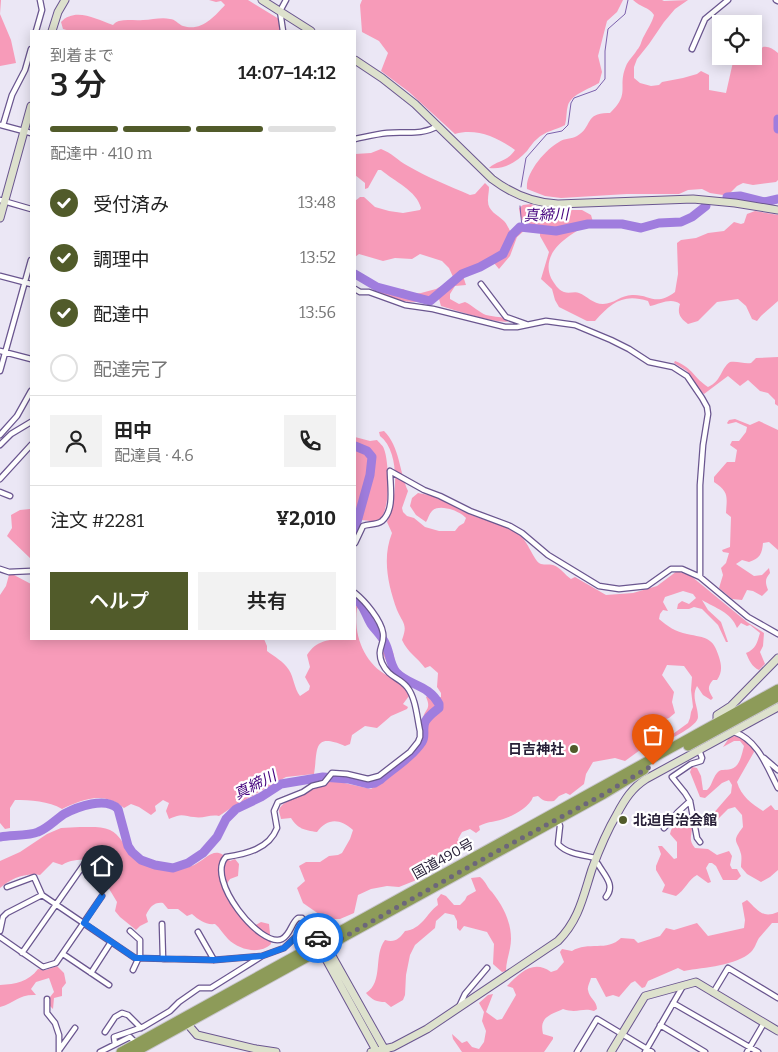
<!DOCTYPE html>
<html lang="ja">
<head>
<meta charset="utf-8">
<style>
  :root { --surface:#fff; --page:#f2f2f2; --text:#222; --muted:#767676; --line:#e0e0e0; --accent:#515b2a }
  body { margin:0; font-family:Bitter,"Noto Sans JP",serif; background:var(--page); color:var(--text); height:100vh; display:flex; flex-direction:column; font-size:19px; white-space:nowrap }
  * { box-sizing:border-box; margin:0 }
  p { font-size:16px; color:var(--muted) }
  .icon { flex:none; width:28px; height:28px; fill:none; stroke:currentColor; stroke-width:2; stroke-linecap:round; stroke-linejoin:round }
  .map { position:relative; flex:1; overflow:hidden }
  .side { position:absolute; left:30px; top:30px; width:326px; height:610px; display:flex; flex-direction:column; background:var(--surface); border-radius:0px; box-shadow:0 2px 12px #0003 }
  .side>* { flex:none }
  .buttons { position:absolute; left:712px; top:15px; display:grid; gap:10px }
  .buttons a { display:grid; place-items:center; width:50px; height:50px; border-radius:0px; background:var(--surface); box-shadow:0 2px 12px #0003; font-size:25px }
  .pin { position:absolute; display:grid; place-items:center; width:42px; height:42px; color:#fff; margin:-51px -21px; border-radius:50% 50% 50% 0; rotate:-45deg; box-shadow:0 0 5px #0007 }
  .pin .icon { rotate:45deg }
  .courier { position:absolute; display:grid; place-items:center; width:50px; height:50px; margin:-25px; border:4px solid #1a73e8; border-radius:50%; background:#fff; color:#222; box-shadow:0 1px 6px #0007 }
  .head em { font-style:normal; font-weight:600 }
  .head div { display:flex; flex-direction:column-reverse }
  .head { display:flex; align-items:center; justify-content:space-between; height:85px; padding:0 20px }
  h1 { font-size:32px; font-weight:600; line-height:38px }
  .bar { display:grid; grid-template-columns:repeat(4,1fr); gap:8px 5px; align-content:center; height:60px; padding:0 20px }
  .bar i { height:6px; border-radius:4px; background:var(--line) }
  .bar .selected { background:var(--accent) }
  .bar p { grid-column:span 4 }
  .line { display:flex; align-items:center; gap:12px; padding:0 20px; border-top:1px solid var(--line) }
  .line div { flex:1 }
  .round { display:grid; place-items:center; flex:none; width:52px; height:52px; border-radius:0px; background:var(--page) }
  ol { padding:0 20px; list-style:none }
  li { display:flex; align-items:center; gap:15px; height:55px }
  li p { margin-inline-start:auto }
  li .icon { padding:5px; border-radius:50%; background:var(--accent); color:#fff; stroke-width:4 }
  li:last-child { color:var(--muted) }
  li i { width:28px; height:28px; border:2px solid var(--line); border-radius:50% }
  .button { display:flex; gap:10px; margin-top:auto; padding:10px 20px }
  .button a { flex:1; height:58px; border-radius:0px; background:var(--accent); color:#fff; font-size:20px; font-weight:600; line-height:58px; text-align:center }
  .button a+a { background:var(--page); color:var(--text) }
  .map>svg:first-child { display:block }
</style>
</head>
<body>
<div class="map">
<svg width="778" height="1052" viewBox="0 0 778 1052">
  <rect width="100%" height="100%" fill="#ebe7f5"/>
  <path fill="#f79bb9" d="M0,0H1L0,14L11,40L16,63L0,66Z
    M209,0H248L279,19L281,31H70L63,29L61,22C75,7 96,19 113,25C116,22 116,22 119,21C127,19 135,21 143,20C152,20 161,17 170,19C175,19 178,24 183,26C201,32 214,17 225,5L221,1L216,2Z
    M362,0H623L617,12L607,21L598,56L602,72L599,83C589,89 572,94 568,105C566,111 567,118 565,125C556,130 545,131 537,139C533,142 530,147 527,151C517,162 504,170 489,168C498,160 507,162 515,150C497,137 476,128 455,134L409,92L381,71L388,53L379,41L362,32L360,5Z
    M633,0H662L664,1L688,0L675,9L664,22L649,44L637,59L634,67V78L640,83L651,86L659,85L662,82L683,78L697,74L701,71L709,75V90L726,93L733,62L737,56H754V45L760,48C767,45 772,48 778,53V114C775,121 773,126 778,133V180L776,182L753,185L743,183L737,186L730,193L723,195L710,193L702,189L688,190L679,194H627L561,198L545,196L527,189C525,173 546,149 559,142C564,138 572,139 577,136C593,127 584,112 610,113C631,93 617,88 626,66C628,61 634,55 637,50C641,46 641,41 644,36C648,28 652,23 654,15C649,7 640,7 633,0Z
    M381,149C392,153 397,160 408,166C427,177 449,186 470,195L475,194L485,183L489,187C489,192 488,195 488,199C487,211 497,214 504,221C508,225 508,230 513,233L518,230H525L517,237L510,256L499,269L494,263L480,265L463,276L466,285L455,286L450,294V299L459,304L465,302C472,305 480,313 486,315C497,318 500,315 510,321C499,325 455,310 441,306L439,299C424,304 390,303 379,292L382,287L397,290L403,289L413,294L421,293L436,289L454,279L449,268L442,261L420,254L412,259L395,258L383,261L359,254L355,257V201L360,197H364L375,207L389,211L403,213L420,210L421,208C417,191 394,181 381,170H378L368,188L365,189V183L355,175V154L371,153Z
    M531,204L543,210H582L591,215L593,222C574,232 539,250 551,278C554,283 558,290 564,292C569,294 575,291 579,293C587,296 593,304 603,304C614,304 621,295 632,295C650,294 655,307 675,292L678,274L677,243L681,240L696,238L708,233L724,231L734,222L741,224L744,223L747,214L755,211L778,215V301L761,316L757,321L752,319L746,306L738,299L717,302L698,321L688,324C680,318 677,314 680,304C671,297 660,304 650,306L648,301C623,293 611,303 595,321H587L559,307L555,300L552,289L541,279L549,252L540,236V228C525,226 521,224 519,208L523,205Z
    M778,357V406L775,404V400L768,393L760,391L748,380L740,386L728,376L704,394L700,391L687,371L674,363L675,361C693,368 694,378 708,387C722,381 720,369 730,362C738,361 744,364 751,363L756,358Z
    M735,419L750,425L759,421L778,430V550L769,542L763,543C762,554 760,558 749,562L742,560L736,564L754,576L762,575L769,568L770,573C765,579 765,582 768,590L762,596L753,591L747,590L742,600L732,599L719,588L723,575L721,568L726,563L729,553L723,552L722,550L730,547L731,517L726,513C727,496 729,492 714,482V477L727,462H735L737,450L730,445L732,441H739L746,432L747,427L736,422L728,424L727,423L729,420Z
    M384,431C400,447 399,471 408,491L402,508L403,512L407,516L414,518L425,527L439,531H455L459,526L464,523L466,518C460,511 439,503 432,511C429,514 428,519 426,522L416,515L410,506L412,498L418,493C442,496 451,507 471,515C487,521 504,525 518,534C529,541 533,561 541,564C545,565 549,564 553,565C560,567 565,575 571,579L575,577L606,595L633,593L657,586L677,571L691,576L747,622L764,633L763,646L760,652L765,664L759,670C752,667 749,660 746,653C756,649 757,643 760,633L750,625L747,626L741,623L737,628C731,612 715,608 702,600L708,610L721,622L728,642H726L718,625L702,609L694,607L689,609H677L678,604L682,601L689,604L696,598L693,594L683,591L665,597L663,602L668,611L663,610L660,614L659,619C667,626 676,632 687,634C706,638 713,637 719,657C722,666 722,673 717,680H713C707,687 708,690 713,698L711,700L703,695L697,686C691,697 698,706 698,717C698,726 670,739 662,743L663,738L666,739L688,723L690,718L691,712L693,707L691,690L692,677L684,666L667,665L662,675L674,692L672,702L675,713L669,718L640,728L641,736L647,745L625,761L615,758L593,762L586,774L584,784L570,795L566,793L559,796L554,801C547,802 543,801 538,796L533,797C530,806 515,815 506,818C497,822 488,821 479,826L480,830L476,833L470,829L462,832L458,839L461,846L457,855L414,881L399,887L387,886L371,889L358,895L354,913L340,919H326L303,903L297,888L305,881L299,866L306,862H320L329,856L338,855L342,853L350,839L353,830C340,818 327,818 317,832C304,830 298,829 291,818L281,819C281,818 279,812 279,811C280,798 322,789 331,780L371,789C386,779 426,754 426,734C426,729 422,725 423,719C424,709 432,710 426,697L429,695L434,699L441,697V693L437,687L438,673L430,666L425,668C417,657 408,653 402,640C408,624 403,624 397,610C388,585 382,558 392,533L387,522C397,500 401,452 380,436L379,432Z
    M355,437L370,441L377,440C379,443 383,445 384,449C389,461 391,510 380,519C374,523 367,520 361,520L355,535Z
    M30,509L31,510V559L7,536L12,528L11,515L20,510Z
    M9,575H14L31,584V639H264L267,646V651C275,657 283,661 289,670C294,678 294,688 300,696L309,690L310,686L305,677L310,667L307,655C318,637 336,639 355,639V601L366,605L382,635L379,641L362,610L357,608C353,635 364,663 388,676L392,673L383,654L384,645L387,644L393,652L396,666L411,686L409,696L403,704L408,707L407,709L391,716L377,728L365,726L352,735L350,744L345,746C312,732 318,750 314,774L286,777L234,806L219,816C210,814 203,819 194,817C188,817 183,814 177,816C174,817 171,818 169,819L166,811L169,803L163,800L155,806L156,811L151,815L139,807L131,804L124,808C103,791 84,799 62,809C49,801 30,800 15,800L10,808V828L5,829L0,823V595L6,586Z
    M735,736H742L753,748L754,752L737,782C741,796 752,804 763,811L771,805L775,810H778V870L770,877L761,882L747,874L741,867C741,863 742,858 741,854C737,839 731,843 743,827L742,815L735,807L728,809L717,820L705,823L731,793L732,785L729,780L722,783L705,798L700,797L690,772L692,767L697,768L701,776L703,790H707C712,786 712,779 717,773C721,768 725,771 731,769C740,767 742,753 744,746L740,741H734L723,747L729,738Z
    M685,813C700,830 684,836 695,848L708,849L717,855L729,851L732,856L730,865L732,869H737L741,876L737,880H723L716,866L712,863H709L706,868L711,882L708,883L697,875C688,880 685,890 676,896L662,892L665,885L656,870V866L661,854L658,846H662L674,859L677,858V842L670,834C672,825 678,818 685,813Z
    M80,827C89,827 102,826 110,830C120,835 124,845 130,854C138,865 152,867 164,869C174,871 185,869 194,865C209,857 215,844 230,861L235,859L239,864L238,876L230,879L224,888L229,902L252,927L261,922L269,924L271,944C260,955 239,950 228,939C223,934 220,928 215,924C205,925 199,920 192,914L187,916L178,909H168L163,903C154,902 150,907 146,915L148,922L140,926L136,930L120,917L115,911L117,902L102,877V862L100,859C86,861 74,857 62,865L53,862L40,875C24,873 12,878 0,888V861L20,852L47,834L61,828Z
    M480,877C487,883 486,886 492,892C503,906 511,921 511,939C511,950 506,960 506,971L502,972L493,964L494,944L487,932L464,926L460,931L457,928V921L454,915L445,913L436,921L435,928L415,945L410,955L406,975L405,995L403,1000L391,1007L385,1002C377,1002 372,1000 366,993C384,982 373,955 385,940C395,943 399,939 405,931C422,929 426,914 438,905L437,899L441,894L446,896L454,905H460L465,900L467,896L476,891L471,878Z
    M747,900C758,910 762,919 778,912V923H772C768,928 763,933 759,938C756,943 755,948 751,952C736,966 705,967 684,971L678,968L648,981L645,987L642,988L635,981L631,983L619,997L613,995L606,997L596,978H591C590,982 587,987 588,990C589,998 597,1001 597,1009L594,1011C582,1007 578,1014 563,1009C550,1015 539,1017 543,1034L553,1037V1039L544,1052H462L453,1039L452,1034L462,1043L467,1041L472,1047L479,1049L484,1042L486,1031L482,1021L484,1012L479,1003L488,995L493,994L486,1012L497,1020L502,1019L516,995L513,988L507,986C520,973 533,959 551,972L557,970L564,962L560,952L562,949L572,951C588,941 607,952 621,938L634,939L638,943L660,936L666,928L674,930L697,923L708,936L744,928L745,920L742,903Z
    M57,966L64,973L66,983L62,988V996L54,998L53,1009L50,1006V997L54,992L49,978L36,982L31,989L36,995C19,994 15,1003 0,1007V985C16,984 28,982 38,969L46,970Z"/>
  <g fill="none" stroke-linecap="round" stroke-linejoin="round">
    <path stroke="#7c61ac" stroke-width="1" d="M521,187L526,158L547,134L562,131L568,125L571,103L574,98L596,90L605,79V51L608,29L625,14L628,0
      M520,206L522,227"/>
    <path stroke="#a07dde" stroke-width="9" d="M778,119V129
      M727,197L740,196L765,202L778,199
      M355,274L377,287L430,301L462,274L480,267L503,254L512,235L520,227L556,231L588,224H622L641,228L659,223L681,222L692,217L706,206
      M355,446L367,451L372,457L370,475L355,529
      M0,837C11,835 29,836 38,832C48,828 55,820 64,814C77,807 106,796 118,809L128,846L132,852L141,860L155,865L173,868L188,863L203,853L217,837L226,819L236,809L261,797L281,784L323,777L348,779L368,784L375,783L380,780C394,768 412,757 422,742C426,736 422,729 425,722C428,716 434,712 439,708V704C428,684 409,686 396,672C389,663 390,652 385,643C382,636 375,630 371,624C365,614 364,605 355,598"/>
    <defs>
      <path id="street" d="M776,0L778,1
        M36,31L42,10L40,0
        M283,31L280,11L286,0
        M692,49L705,19L728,0
        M1,125L31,133
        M3,125L12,95L25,70L31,49
        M355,139C365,137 376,134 387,133C406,131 420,136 438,126
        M0,200L31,209
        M0,276L31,284
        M481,284L506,317L526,324
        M355,289L360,292H369L405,305L433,309L505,327H517L546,321L575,325L611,340L629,349L649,362L673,367L687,376L702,398L707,407L708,414L703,445L700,485V577
        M0,351L31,359
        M0,371L31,260
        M0,435L17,416L31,391
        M0,445L11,434L31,422
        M390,471L424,490L440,496L470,511L510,526L522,533L548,555L599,586L619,589L647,586L671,569H682L700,577L748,617L778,634
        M0,479L31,445
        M0,492L10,496
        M355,543L363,526C369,524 377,525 382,521C395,510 390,486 390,471
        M0,569L9,572L31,571
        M734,732C758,740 767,767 778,788
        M699,750L702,758L701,761L691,764L672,777L685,793L690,801L697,838L700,842
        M764,758L778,770
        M557,819L560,826L558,844C567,854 583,855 596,858
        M664,828L678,812L690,801
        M595,862L598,864C604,875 616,885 606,897
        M7,887L34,877L42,895
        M162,924L163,959
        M0,931L3,917L7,913L42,895L135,958L214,960L262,956L284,948L304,929L309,928
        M130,931L140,940V955L133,970
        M198,932L214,960
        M0,937L43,967L56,963L102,896
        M320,941L316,933L309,928L302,918H298C291,923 291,934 282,939C261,949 205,879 226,857C246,854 269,849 277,828L274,811L278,802L303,792L312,786L324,783L332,773L347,774L368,779L379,776L410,752L418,742L420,737V731C417,718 416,698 407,687C399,677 389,678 382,663C376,648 385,645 383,633C381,620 365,601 355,593
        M22,953L85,863
        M63,954L109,985
        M91,973L111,942
        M713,993L728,968L778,998
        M47,999V1013L55,1023L59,1035V1052
        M673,1003L758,1052
        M459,1007L465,994L487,968
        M660,1025L705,1052
        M105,1032L115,1017L122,1013L128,1015L141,1028
        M115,1044L114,1037L143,1027L170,1011L179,1002L199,988H211L262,956
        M60,1049L75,1028
        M100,1052L130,1037L136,1043
        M577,1052L597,1019L652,1052
        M645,1052L683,986
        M747,1052L764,1023"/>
      <path id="secondary" d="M262,0L311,31
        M52,31L58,12L65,0
        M355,60L382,78L415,104L492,179C512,194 533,203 558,204L693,199L735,203L778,210
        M0,218L31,106
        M717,723V715L731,706L778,658
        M324,944L327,947L386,1052
        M320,947L321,950L377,1052
        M185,1021L197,1035L256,1049L276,1052
        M371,1052L393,1047L427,1029L558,941C579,920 583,897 592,869C599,850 607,831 617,814C625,799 632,788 646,779L778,707
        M611,1052L645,996L696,982L778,1031"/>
      <path id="highway" d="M688,746L778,697
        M121,1052L778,689
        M135,1052L604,794L644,770"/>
    </defs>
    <use href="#street" stroke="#6a568f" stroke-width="7"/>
    <use href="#secondary" stroke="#6a568f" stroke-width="9"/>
    <use href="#highway" stroke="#c7c5cb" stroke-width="11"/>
    <use href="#street" stroke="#fff" stroke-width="4.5"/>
    <use href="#secondary" stroke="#dde1cd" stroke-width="7"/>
    <use href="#highway" stroke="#8d9b59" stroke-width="9"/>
  </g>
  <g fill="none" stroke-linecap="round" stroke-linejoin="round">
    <path stroke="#6c667a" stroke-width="5" stroke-dasharray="0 9" d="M318,938L321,950L492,854L604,794L653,765"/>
    <path stroke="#1a73e8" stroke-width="6" d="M102,896L84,923L135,958H139L214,960L262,956L284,948L306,928L313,931L318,938"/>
  </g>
  <g fill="#515b2a" stroke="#fff" stroke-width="2">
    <circle cx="574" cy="749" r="5"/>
    <circle cx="623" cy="820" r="5"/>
  </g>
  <g text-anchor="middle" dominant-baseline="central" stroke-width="4.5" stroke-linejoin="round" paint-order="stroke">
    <g font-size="14" font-weight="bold" fill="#282038" stroke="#fff" text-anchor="end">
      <text x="564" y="749">日吉神社</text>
      <text x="633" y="820" text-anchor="start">北迫自治会館</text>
    </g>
    <g font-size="14" fill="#282038" stroke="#fff">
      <text transform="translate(443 859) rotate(-29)">国道490号</text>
    </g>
    <g font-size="15" font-style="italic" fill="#44027d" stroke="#fff">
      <text transform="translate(546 215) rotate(-2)">真締川</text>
      <text transform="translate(255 785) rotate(-27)">真締川</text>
    </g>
  </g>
</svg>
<div class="buttons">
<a><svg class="icon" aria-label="locate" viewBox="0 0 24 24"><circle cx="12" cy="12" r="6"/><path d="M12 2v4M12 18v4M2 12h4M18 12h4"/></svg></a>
</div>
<div class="pin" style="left:653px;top:765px;background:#ea580c"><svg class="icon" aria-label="bag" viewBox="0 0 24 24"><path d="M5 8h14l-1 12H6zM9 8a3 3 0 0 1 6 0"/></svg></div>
<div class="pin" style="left:102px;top:896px;background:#1f2937"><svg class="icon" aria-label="home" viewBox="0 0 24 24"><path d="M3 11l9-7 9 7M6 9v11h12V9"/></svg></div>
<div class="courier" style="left:318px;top:938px"><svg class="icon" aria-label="car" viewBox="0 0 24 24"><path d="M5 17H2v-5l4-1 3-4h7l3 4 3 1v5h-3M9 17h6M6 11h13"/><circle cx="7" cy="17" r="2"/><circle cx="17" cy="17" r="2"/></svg></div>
<section class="side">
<div class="head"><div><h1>3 分</h1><p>到着まで</p></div><em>14:07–14:12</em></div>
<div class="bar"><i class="selected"></i><i class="selected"></i><i class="selected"></i><i></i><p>配達中 · 410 m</p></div>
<ol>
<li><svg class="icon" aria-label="check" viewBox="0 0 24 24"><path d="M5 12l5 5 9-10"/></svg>受付済み<p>13:48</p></li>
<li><svg class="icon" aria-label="check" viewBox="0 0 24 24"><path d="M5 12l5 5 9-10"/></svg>調理中<p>13:52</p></li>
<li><svg class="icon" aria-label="check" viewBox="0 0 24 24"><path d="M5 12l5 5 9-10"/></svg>配達中<p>13:56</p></li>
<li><i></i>配達完了</li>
</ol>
<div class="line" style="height:90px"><a class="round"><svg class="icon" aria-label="person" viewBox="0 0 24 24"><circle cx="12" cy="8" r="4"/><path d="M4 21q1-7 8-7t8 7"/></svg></a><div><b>田中</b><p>配達員 · 4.6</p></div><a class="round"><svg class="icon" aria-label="phone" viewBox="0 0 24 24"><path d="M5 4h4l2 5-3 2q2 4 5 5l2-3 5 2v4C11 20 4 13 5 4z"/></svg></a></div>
<div class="line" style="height:65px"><div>注文 #2281</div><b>¥2,010</b></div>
<div class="button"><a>ヘルプ</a><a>共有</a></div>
</section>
</div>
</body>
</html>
